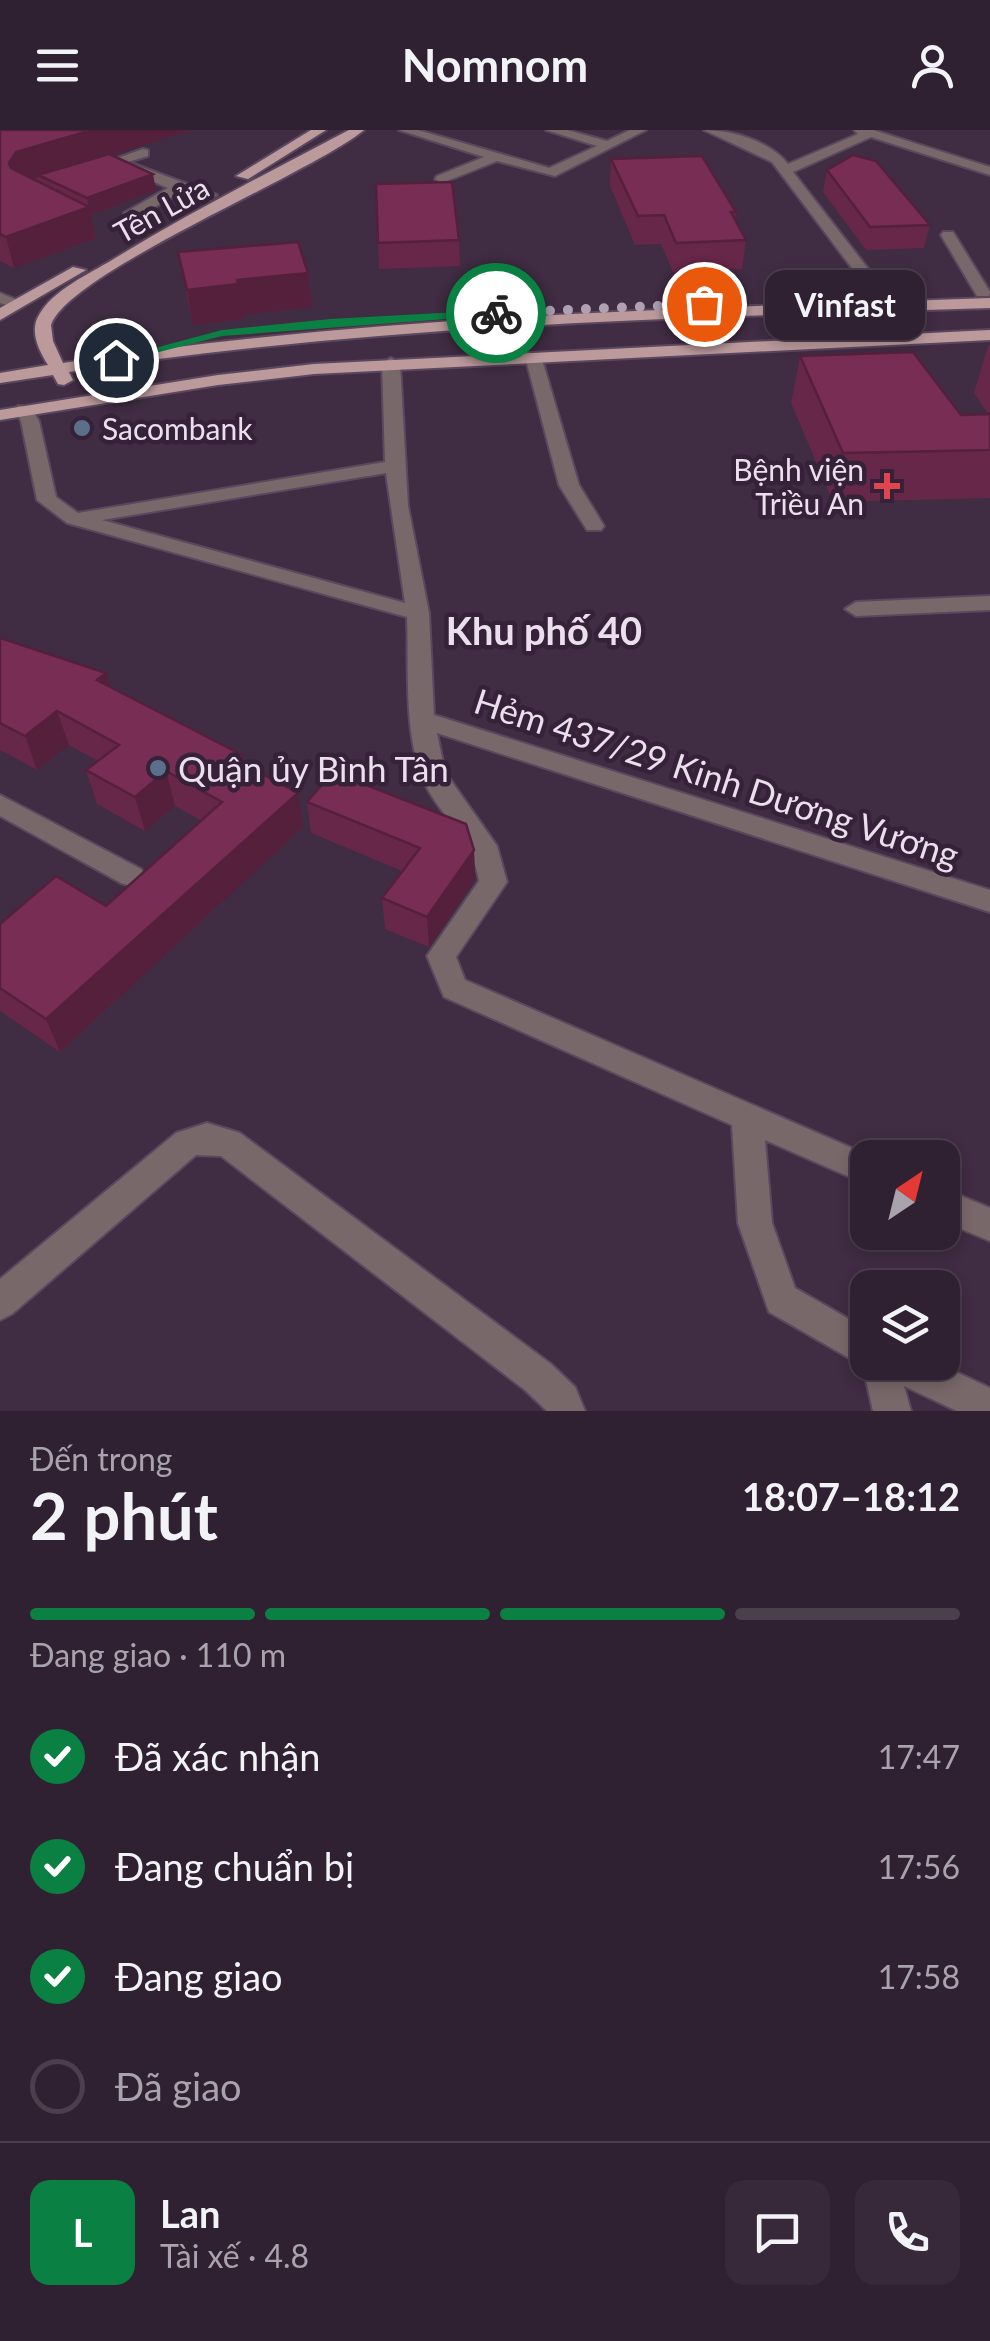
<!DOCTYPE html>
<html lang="vi">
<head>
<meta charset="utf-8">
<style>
  :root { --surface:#302132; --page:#38293a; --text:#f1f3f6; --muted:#a8a3ac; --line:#4b3e4d; --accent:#0b8043 }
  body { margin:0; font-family:Lato,sans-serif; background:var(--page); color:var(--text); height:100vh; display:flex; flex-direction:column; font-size:38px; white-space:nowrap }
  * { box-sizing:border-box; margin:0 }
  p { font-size:32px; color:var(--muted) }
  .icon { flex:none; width:55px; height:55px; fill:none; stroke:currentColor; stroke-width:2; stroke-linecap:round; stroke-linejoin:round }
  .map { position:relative; height:1281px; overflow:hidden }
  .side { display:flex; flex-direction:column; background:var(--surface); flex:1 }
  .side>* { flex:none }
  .needle { width:65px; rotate:35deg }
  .tools { position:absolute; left:850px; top:1010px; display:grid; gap:20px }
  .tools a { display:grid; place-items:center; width:110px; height:110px; border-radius:20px; background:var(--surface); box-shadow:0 5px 15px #0003,0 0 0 2px var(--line); font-size:50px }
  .pin { position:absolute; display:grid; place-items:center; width:85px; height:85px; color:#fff; margin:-42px; border:5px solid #fff; border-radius:50%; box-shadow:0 2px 10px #0007 }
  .courier { position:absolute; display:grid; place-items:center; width:100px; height:100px; margin:-50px; border:8px solid #0b8043; border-radius:50%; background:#fff; color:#222; box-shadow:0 2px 12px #0007 }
  .bubble { position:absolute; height:70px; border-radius:20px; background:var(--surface); box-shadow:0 5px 15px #0003,0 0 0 2px var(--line); font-size:32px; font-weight:700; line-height:70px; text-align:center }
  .summary em { font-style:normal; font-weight:700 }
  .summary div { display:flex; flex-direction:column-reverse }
  .summary { display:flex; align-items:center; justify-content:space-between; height:170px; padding:0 30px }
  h1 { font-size:65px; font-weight:700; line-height:75px }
  .bar { display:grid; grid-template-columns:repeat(4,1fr); gap:15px 10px; align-content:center; height:120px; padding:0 30px }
  .bar i { height:12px; border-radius:8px; background:var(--line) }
  .bar .selected { background:var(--accent) }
  .bar p { grid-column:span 4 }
  .line { display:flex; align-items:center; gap:25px; padding:0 30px; border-top:2px solid var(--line) }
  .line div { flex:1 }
  .round { display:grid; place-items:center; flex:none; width:105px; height:105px; border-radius:20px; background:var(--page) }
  ol { padding:0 30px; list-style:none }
  li { display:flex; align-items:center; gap:30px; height:110px }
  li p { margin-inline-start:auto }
  li .icon { padding:10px; border-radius:50%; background:var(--accent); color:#fff; stroke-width:4 }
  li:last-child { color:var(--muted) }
  li i { width:55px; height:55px; border:5px solid var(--line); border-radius:50% }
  header { display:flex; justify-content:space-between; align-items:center; height:130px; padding:0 30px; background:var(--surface); font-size:45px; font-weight:700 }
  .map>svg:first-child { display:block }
</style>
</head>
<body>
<header><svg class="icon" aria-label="menu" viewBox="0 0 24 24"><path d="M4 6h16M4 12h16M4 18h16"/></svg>Nomnom<svg class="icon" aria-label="person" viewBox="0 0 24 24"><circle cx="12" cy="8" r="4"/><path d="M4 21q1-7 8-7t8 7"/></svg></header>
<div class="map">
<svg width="990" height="1281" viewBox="0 0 990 1281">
  <rect width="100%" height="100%" fill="#402c43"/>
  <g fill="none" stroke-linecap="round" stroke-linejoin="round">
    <defs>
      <path id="minor" d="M399,0H418L549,38L597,16L546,0H567L607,11L630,0H646L555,46L497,31L442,53L435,49L437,46L484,27Z
        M704,0C732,0 770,11 788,34L858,4L854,0H873L990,37V45L871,7L793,42L890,167L882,172L876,170L772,32Z
        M143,19L148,20V26L128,32L217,65L210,69L181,62L134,89H124V83L168,58L116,36L94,43L87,39Z
        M943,102H953L990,162L989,166H977L941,105Z
        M0,163L25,173L17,178L0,173Z
        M527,222L541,226L579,355L604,396L601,400H587L559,355L525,226Z
        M391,228L400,233L408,376L429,483L434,585L990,760V782L437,603L445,642L497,716L507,752L456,827L465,850L875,1028H868V1055L765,1010L772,1093L795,1158L868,1200V1232H935L990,1258V1281H957L904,1256L911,1281H873L863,1236L769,1182L738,1093L732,995L444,867L427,826L479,751C472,704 434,683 420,642C404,594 409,537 407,487L67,393L37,370L21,291L15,280L18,276H30L39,291L56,367L78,383L385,332L382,233ZM386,343L405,473L102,390Z
        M990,466V480L856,486L845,479L856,472Z
        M0,665L141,739L145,746L141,753L131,756L121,753L0,686Z
        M207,993L240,1003L551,1234L575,1257L585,1281H547L525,1260L221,1026L196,1025L12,1184L0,1190V1149L176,1003Z
        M942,1058L990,1078V1111L942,1091Z"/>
      <path id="major" d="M311,0H326L248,49L236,46Z
        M349,0H364C311,44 69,142 51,195L53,211L63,233C370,185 681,179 990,168V178C683,188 373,194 69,242L73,250L64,255L58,254L53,245L0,253V243L48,235C39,221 29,201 39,185C53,160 89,144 112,130C189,83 269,42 349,0Z
        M73,137L86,140L0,190V178Z
        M990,200V210L314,244L218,255L0,290V280L218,245L314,234Z"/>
    </defs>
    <use href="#minor" stroke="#5b485e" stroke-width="4"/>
    <use href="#major" stroke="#5b485e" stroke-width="4"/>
    <use href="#minor" fill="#796869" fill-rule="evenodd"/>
    <use href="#major" fill="#bc9a9c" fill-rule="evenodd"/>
  </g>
  <path fill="#672748" d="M0,0H192L111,25L156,60L91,85L96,108L14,138L0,131Z
    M611,29L736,82L735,90L746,110L742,139L673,142L661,114L635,115L610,56Z
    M827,40L930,95L924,118L866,120L823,62Z
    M459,110L460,136L379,139L378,113Z
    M178,122L308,143L312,177L242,185L243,189L193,195Z
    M988,216H990V368L833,372L791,273L800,226L961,285L988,284L974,263Z
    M0,508L106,543L110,556L244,626L246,635L303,697L60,922L0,881V794L106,776L202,691L175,676L145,701L97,674L86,640L98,631L69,615L37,640L0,620Z
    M307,672L474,720L475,750L429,817L385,799L382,768L402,741L311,703Z"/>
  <path fill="#54203b" d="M92,0H192L41,47L38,45L39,47L24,52L17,63L9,33L16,22Z
    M153,44L156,60L91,85L96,108L14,138L6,107L89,78L87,68Z
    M308,143L312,177L242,185L243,189L193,195L187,160L237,150Z
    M106,543L116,577L97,550Z
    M57,581L69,615L37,640L25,606Z
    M166,641L175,676L145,701L135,667Z
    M298,663L303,697L60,922L46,889Z
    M474,720L475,750L429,817L427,787Z"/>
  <path fill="#782d54" stroke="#54203b" stroke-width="2.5" d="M0,0H92L16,22L9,33L11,38L89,77L6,107L0,104Z
    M109,24L153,44L87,68L38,45Z
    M853,25L876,31L930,95L870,97L827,40Z
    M702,26L736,82H731L746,110L676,113L664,85L638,86L611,29Z
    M452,52L459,110L378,113L376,54Z
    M298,112L308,143L237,150L238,154L187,160L178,122Z
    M913,222L961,285L990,284V320L843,323L800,226Z
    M0,508L106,543L97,550L244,626L238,631L298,663L46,889L0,858V794L56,746L106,776L222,672L166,641L135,667L86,640L119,615L57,581L25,606L0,593Z
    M333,642L466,694L474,720L427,787L382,768L420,718L307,672Z"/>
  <path fill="#0b8043" d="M496,180L500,185L222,206L116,233L110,230L222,200L330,189Z"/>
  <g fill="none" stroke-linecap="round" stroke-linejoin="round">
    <path stroke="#afa0b2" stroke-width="10" stroke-dasharray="0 18" d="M496,183L704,174"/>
  </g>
  <g fill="#5c6f8a" stroke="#352239" stroke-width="4">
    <circle cx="82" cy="298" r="10"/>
    <circle cx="158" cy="638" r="10"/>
  </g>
  <path fill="#e0444e" stroke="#352239" stroke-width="4" d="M882 341h10v10h10v10h-10v10h-10v-10h-10v-10h10z"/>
  <g text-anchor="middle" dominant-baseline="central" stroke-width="9" stroke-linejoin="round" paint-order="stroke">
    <g font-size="30" fill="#ebdeed" stroke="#352239">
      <text transform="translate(161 79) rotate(-29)">Tên Lửa</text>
    </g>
    <g font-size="30" fill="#ebdeed" stroke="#352239" text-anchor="start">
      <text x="102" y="298">Sacombank</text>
      <text x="864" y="339" text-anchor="end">Bệnh viện<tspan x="864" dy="34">Triều An</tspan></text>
    </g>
    <g font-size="35" fill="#ebdeed" stroke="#352239" text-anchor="start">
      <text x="178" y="638">Quận ủy Bình Tân</text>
    </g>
    <g font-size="35" fill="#ebdeed" stroke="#352239">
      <text transform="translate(717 647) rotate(18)">Hẻm 437/29 Kinh Dương Vương</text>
    </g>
    <g font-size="38" font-weight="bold" fill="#ebdeed" stroke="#352239">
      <text x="544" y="500">Khu phố 40</text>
    </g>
  </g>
</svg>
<div class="tools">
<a><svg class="needle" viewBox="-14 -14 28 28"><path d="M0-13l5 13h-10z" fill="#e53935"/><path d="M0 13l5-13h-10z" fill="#a8a3ac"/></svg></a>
<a><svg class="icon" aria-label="layers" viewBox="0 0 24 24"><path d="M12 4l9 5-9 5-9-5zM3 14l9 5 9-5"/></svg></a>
</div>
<div class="pin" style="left:704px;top:174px;background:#ea580c"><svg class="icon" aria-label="bag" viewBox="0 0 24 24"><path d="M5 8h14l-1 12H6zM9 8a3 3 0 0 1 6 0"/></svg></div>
<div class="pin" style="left:116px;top:230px;background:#1f2937"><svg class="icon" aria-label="home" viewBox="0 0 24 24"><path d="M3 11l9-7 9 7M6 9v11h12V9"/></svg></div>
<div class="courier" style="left:496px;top:183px"><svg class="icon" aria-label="bike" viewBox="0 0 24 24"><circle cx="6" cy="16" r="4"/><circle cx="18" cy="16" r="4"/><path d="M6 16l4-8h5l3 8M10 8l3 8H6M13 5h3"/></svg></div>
<div class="bubble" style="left:765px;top:140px;width:160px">Vinfast</div>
</div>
<section class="side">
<div class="summary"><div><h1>2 phút</h1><p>Đến trong</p></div><em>18:07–18:12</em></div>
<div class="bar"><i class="selected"></i><i class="selected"></i><i class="selected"></i><i></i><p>Đang giao · 110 m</p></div>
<ol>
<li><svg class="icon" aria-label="check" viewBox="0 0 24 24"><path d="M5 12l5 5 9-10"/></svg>Đã xác nhận<p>17:47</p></li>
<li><svg class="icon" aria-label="check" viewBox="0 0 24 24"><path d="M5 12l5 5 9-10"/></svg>Đang chuẩn bị<p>17:56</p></li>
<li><svg class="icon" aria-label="check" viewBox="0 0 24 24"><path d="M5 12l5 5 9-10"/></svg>Đang giao<p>17:58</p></li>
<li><i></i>Đã giao</li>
</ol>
<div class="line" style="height:180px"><b class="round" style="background:var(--accent);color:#fff">L</b><div><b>Lan</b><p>Tài xế · 4.8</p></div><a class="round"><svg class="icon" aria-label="chat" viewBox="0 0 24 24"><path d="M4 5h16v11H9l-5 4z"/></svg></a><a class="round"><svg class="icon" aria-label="phone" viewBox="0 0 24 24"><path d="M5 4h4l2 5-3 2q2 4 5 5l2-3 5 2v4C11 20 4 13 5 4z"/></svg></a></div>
</section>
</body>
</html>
